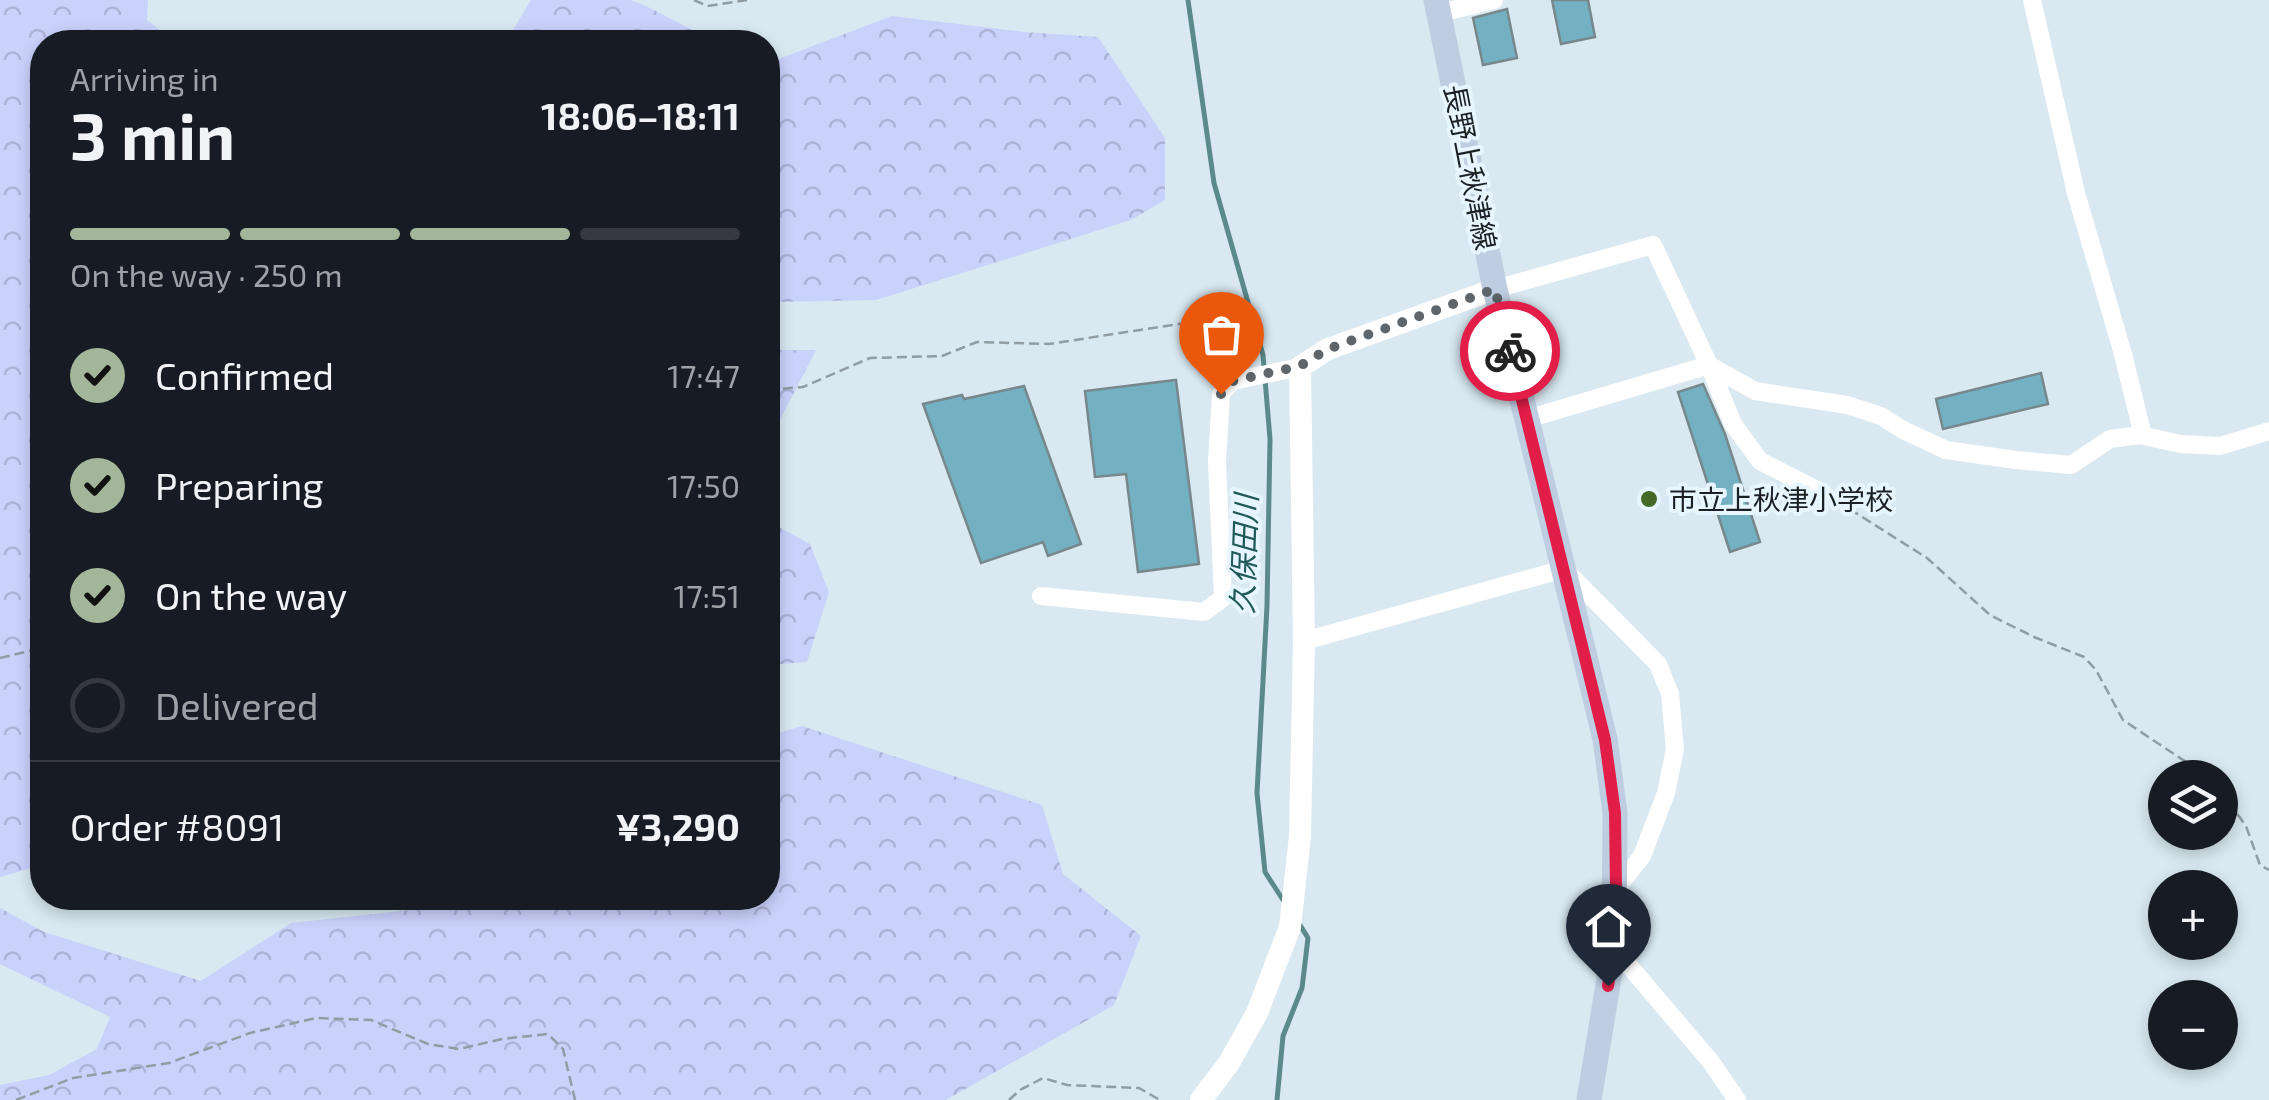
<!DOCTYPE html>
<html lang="en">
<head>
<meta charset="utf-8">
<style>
  :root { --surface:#171b24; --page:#20242c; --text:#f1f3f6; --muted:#9ea1a6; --line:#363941; --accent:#a3b699 }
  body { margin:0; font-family:"Exo 2","Noto Sans JP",sans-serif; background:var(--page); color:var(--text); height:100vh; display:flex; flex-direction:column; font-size:38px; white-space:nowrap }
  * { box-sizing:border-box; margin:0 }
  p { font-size:32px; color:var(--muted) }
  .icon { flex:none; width:55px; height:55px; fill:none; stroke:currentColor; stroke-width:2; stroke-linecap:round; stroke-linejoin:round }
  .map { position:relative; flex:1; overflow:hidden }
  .sheet { position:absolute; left:30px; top:30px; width:750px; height:880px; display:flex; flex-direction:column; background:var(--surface); border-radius:40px; box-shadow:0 5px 15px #0003 }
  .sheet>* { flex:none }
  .fabs { position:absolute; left:2148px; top:760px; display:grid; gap:20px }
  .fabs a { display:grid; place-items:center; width:90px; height:90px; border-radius:50%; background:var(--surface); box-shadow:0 5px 15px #0003; font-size:50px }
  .pin { position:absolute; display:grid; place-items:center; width:85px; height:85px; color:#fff; margin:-102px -42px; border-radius:50% 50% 50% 0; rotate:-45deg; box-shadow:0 0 10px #0007 }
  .pin .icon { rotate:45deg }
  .courier { position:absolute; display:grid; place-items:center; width:100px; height:100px; margin:-50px; border:8px solid #e11d48; border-radius:50%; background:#fff; color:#222; box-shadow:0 2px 12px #0007 }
  .head em { font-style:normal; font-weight:700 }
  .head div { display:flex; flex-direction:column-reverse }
  .head { display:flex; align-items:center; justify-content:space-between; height:170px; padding:0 40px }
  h1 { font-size:65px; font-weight:700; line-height:75px }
  .bar { display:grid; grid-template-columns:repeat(4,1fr); gap:15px 10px; align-content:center; height:120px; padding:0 40px }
  .bar i { height:12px; border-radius:8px; background:var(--line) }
  .bar .current { background:var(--accent) }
  .bar p { grid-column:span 4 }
  .line { display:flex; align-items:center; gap:25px; padding:0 40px; border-top:2px solid var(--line) }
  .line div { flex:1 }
  ol { padding:0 40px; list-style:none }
  li { display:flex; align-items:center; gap:30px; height:110px }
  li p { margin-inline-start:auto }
  li .icon { padding:10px; border-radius:50%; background:var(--accent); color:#111; stroke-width:4 }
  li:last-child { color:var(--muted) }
  li i { width:55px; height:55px; border:5px solid var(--line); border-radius:50% }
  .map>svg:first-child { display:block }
</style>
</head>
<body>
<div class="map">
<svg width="2269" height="1100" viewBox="0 0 2269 1100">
  <defs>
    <pattern id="forest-crowns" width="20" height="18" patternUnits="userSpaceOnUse" patternTransform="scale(2.5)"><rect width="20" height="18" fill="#cad1fb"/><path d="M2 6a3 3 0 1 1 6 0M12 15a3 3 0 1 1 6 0" fill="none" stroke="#adb3d7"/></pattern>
  </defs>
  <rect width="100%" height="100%" fill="#d9e8f1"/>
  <path fill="url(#forest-crowns)" d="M0,0H148L147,20L175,42H42V865L0,877Z
    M531,0H630L646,6L716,42H486L507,40Z
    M892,16L1024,32L1098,37L1165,138V200L1131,220L876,300L768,302V63Z
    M768,350H816L768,443Z
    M768,521L810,544L829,592L807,662L768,665Z
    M802,726L1042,805L1063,874L1141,936L1114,1005L946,1100H0V1085L49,1075L97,1049L110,1017L0,964V908L44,932L201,981L291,923L520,898H768V736Z"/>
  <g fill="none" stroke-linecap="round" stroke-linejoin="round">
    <path stroke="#5b8a8b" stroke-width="5" d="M1188,0L1214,183L1263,355L1270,439L1267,606L1257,793L1265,872L1285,903
      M1277,1100L1283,1036L1302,988L1308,938L1300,925"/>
  </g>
  <path fill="#73b0c1" stroke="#77888c" stroke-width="2.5" d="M1552,0H1588L1595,37L1561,44Z
    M1507,9L1517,58L1483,65L1473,18Z
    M2041,373L2048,404L1943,429L1936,399Z
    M1176,380L1199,564L1138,572L1126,474L1095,477L1085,391Z
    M1703,384L1725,434L1760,542L1730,552L1678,392Z
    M1024,386L1081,544L1048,556L1043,542L981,563L923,404L962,395L964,399Z"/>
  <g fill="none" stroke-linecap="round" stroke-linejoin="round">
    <path stroke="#919ca3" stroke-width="2.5" stroke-dasharray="10 5" stroke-linecap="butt" d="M694,0L707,6L747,0
      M768,390L803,387L870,358L942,356L977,342L1049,344L1224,317L1232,319L1233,361
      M1837,501L1927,558L1990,615L2034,637L2084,657L2096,670L2123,720L2210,778
      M0,658L42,648
      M2220,790L2246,826L2260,865L2269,870
      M16,1100L73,1078L169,1063L250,1033L316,1018L371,1020L428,1044L459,1049L502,1039L548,1034L563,1049L575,1100
      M1009,1100L1020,1090L1043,1078L1067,1085L1139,1088L1160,1100"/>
    <path stroke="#fff" stroke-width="18" d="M2032,0L2076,193L2123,354L2143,436
      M1440,13L1494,0
      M1495,289L1653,245L1709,365L1733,424L1760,461L1823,493
      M1527,419L1709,365L1755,391L1847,405L1881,416L1903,430L1946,450L2016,460L2071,465L2110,439L2140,435L2180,444L2220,446L2269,431
      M1041,596L1204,612L1223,598L1217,462L1221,394L1233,381L1300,367
      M1304,641L1564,569L1658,664L1670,694L1675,749L1666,793L1642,856L1616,889
      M1614,948L1711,1062L1737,1100"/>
    <path stroke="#fff" stroke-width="22" d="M1201,1100L1229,1063L1257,1013L1290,927L1300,836L1304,641L1300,367L1328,349L1495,289"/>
    <path stroke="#becde1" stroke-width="25" d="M1436,0L1495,289L1605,739L1615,813L1614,948L1589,1100"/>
  </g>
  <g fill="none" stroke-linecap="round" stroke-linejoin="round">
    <path stroke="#5e666b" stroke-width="10" stroke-dasharray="0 18" d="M1221,394L1233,381L1300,366L1328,349L1495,289L1510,351"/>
    <path stroke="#e11d48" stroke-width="12" d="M1510,351L1605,740L1615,813L1616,889L1614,948L1608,986"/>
  </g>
  <circle fill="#436b27" stroke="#e6f5ff" stroke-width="4" cx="1649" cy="499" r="10"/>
  <g text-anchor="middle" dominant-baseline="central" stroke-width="8" stroke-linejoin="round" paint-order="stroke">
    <g font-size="28" fill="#1b2023" stroke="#e6f5ff">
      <text transform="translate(1471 167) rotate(79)">長野上秋津線</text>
    </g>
    <g font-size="28" fill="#1b2023" stroke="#e6f5ff" text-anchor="start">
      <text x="1669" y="499">市立上秋津小学校</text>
    </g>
    <g font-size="30" font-style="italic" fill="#205959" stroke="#e6f5ff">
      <text transform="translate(1243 554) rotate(-88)">久保田川</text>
    </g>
  </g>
</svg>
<div class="fabs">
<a><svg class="icon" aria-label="layers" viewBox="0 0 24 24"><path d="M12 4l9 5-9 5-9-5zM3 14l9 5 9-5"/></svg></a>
<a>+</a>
<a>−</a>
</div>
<div class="pin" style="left:1221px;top:394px;background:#ea580c"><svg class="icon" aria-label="bag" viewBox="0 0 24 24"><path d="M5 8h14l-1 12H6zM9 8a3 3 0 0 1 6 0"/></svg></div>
<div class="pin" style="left:1608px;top:986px;background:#1f2937"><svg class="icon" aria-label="home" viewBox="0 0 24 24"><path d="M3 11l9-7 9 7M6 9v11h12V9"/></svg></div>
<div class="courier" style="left:1510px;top:351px"><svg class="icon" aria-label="bike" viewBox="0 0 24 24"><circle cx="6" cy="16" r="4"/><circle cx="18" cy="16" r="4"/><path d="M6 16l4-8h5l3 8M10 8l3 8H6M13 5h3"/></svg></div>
<section class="sheet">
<div class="head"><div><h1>3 min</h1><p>Arriving in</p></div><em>18:06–18:11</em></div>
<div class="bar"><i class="current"></i><i class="current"></i><i class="current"></i><i></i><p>On the way · 250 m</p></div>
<ol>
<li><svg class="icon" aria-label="check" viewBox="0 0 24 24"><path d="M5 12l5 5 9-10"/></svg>Confirmed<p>17:47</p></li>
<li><svg class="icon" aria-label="check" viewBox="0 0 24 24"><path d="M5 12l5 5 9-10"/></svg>Preparing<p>17:50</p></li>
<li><svg class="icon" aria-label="check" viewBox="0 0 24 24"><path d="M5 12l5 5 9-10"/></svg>On the way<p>17:51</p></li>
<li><i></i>Delivered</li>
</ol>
<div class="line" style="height:130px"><div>Order #8091</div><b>¥3,290</b></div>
</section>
</div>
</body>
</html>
